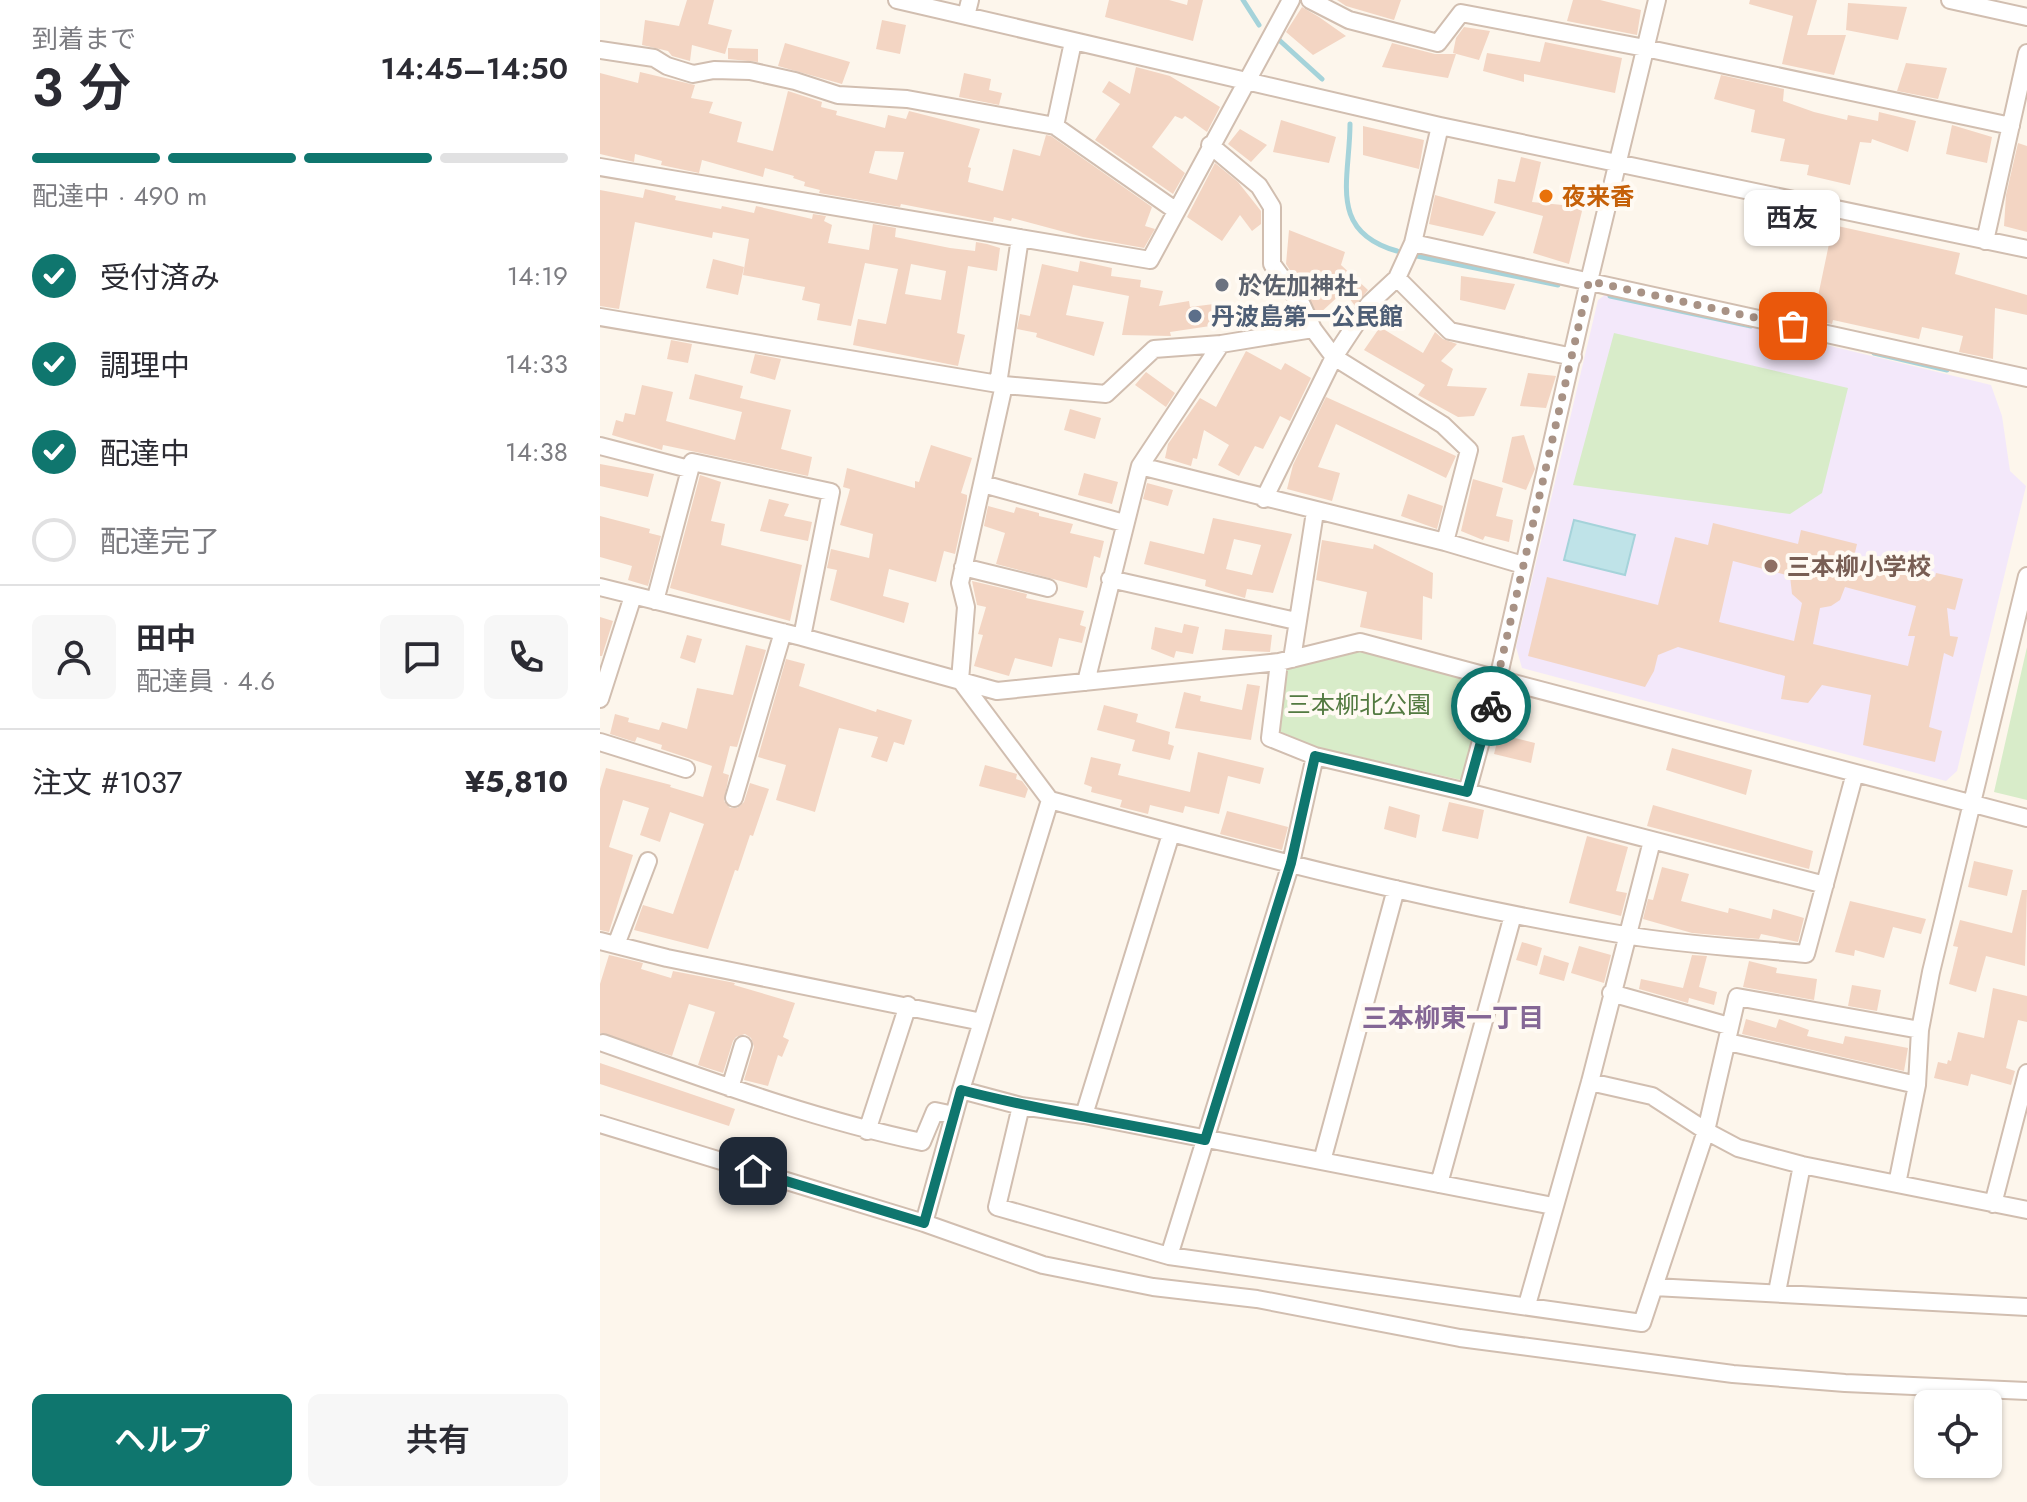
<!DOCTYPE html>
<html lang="ja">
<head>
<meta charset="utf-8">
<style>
  :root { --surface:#fff; --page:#f7f7f7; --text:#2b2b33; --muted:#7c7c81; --line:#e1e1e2; --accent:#0f766e }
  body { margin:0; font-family:Jost,"Noto Sans JP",sans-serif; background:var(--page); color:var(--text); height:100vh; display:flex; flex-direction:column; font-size:30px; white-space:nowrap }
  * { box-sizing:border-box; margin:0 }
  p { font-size:26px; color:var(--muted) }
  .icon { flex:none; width:44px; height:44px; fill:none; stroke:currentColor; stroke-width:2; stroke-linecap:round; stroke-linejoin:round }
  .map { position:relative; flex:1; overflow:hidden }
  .side { display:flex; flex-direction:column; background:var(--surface); width:600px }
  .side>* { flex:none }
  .buttons { position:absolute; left:1314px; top:1390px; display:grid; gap:16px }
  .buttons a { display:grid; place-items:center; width:88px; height:88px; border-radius:12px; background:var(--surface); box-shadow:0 2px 6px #0004; font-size:40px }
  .pin { position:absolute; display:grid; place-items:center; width:68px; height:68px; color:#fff; margin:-34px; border-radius:16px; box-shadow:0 4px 12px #0006 }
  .courier { position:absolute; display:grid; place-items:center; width:80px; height:80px; margin:-40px; border:6px solid #0f766e; border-radius:50%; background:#fff; color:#222; box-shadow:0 2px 10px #0007 }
  .bubble { position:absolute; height:56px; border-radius:12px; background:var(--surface); box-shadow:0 2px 6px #0004; font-size:26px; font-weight:600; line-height:56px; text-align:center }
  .head em { font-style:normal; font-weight:600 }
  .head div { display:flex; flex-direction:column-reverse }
  .head { display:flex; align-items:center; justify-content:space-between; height:136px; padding:0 32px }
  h1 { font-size:52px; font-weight:600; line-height:60px }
  .bar { display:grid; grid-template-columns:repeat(4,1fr); gap:12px 8px; align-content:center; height:96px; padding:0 32px }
  .bar i { height:10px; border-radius:6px; background:var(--line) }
  .bar .selected { background:var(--accent) }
  .bar p { grid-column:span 4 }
  .line { display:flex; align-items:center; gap:20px; padding:0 32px; border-top:2px solid var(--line) }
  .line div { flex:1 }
  .round { display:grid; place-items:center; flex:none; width:84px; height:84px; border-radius:12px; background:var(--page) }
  ol { padding:0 32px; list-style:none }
  li { display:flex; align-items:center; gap:24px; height:88px }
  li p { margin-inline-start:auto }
  li .icon { padding:8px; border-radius:50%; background:var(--accent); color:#fff; stroke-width:4 }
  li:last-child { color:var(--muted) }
  li i { width:44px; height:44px; border:4px solid var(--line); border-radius:50% }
  .primary-button { display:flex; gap:16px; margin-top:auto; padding:16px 32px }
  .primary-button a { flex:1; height:92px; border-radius:12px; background:var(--accent); color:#fff; font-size:32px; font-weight:600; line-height:92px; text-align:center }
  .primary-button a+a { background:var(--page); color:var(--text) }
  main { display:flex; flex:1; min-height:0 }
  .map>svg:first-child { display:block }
</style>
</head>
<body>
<main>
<section class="side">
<div class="head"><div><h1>3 分</h1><p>到着まで</p></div><em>14:45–14:50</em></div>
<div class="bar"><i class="selected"></i><i class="selected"></i><i class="selected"></i><i></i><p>配達中 · 490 m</p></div>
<ol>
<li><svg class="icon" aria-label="check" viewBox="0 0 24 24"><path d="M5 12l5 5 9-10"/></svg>受付済み<p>14:19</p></li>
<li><svg class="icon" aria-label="check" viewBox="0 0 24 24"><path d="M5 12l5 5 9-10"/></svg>調理中<p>14:33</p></li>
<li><svg class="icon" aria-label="check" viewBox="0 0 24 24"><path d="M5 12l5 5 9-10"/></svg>配達中<p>14:38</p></li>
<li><i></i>配達完了</li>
</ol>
<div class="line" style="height:144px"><a class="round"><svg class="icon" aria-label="person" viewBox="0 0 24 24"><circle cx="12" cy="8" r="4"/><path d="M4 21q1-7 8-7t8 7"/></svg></a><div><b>田中</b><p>配達員 · 4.6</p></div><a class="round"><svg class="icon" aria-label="chat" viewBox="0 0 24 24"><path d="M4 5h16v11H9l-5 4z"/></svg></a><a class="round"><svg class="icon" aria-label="phone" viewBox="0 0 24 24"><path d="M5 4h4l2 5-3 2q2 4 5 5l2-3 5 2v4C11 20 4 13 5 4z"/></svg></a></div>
<div class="line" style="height:104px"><div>注文 #1037</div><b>¥5,810</b></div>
<div class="primary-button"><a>ヘルプ</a><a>共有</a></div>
</section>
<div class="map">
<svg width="1427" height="1502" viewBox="0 0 1427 1502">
  <rect width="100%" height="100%" fill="#fdf6ec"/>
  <path fill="#f3e8fa" d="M1009,292L1391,385L1402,416L1410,471L1426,486L1357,771L1346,781L922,668L916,647L998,300Z"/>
  <path fill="#d8ecc9" d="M1014,333L1248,388L1222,493L1190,514L973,485Z
    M1427,647V800L1394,792Z
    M758,650L888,683L861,780L716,747L679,731L684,670Z"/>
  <path fill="#bfe3e8" stroke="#a5d3da" stroke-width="2" d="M974,520L1035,535L1025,575L964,560Z"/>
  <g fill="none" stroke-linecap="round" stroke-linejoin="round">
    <path stroke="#a5d3da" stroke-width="5" d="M643,0L659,25
      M678,39L722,79
      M750,124C750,179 727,231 797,251
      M817,256L958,285
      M1010,296L1151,326
      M1274,353L1347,370"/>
  </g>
  <path fill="#f3d5c3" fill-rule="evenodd" d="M87,0H114L108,24L132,30L125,54L92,45L90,61L72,56L68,51L42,45L45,20L79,26Z
    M509,0H569L587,5L588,0H603L593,41L505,17Z
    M737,0H801L794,20L746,6Z
    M973,0H1000L1041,10L1037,35L967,21Z
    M1150,0H1217L1207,35H1246L1234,75L1182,64L1193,16L1149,4Z
    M1248,3L1307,7L1298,40L1246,30Z
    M702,7L719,17L746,36L713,55L686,32Z
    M282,20L306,25L300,54L276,49Z
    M864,27L890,31L879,60L853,53L856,38Z
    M945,42L1022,58L1015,93L924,74V82L883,71L887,53L940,62Z
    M185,43L250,62L242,84L178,66Z
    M792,43L835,54H856L848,78L782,67Z
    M128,48L158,49V62L128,59Z
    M1306,63L1347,68L1338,99L1297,91Z
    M536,67L570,76L620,107L607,132L585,116L582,119L575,116L552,147L585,173L573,194L495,140L520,104L502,92L509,81L530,94Z
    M40,72L95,85L91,98L113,102L109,113L142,122L137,142L173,151L188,91L222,102L221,107L237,111L236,115L285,128L288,115L306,119L309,111L380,129L368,167L371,168L368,182L403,191L413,149L440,156L446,135L451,136L552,207L545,226L555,229L544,248L483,237L412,218L411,221L394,217L393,222L301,204L300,207L219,193L220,190L204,186L205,182L193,178L194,176L165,168L163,177L102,160L99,173L61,165L62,161L35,154L34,162L0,154V73L38,83ZM275,151L304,152L297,180L269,173Z
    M364,73L391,79L389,90L402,93L399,105L359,97Z
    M1121,75L1184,89L1183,101L1214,112L1247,120L1248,115L1278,121L1279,112L1316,121L1308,152L1272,139L1271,143L1260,142L1250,185L1207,175L1209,165L1180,161L1185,139L1151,132L1155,110L1114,99Z
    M681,120L736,137L729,163L673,152Z
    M1352,125L1392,137L1387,163L1346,154Z
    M763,126L824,140L819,169L763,155Z
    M640,129L667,145L651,162L628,144Z
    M1418,143L1427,146V232L1404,226L1406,195Z
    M921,157L941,162L932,202L983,207L969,264L933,253L943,216L894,203L898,179L915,182Z
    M615,163L638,182L661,211V224L652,231L640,215L622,241L587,217Z
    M45,189L76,196L75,200L121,209L122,206L154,213L156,206L212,219L213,214L226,216L224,221L232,225L228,243L269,250L273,224L296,228L295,237L350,248L375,251L376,242L387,244L400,248L397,271L368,266L357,333L365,335L358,366L253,345L258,319L286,324L298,269L265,263L251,326L217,320L220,304L202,300L205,287L143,275L149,239L113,232L112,238L35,222L19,309L0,306V190L43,198ZM311,264L346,271L341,300L305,294Z
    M835,195L896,212L883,236L829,224Z
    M1233,225L1360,253L1355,274L1427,295V315L1395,308L1393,359L1359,352L1363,336L1322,327L1319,339L1233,320L1232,324L1213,320Z
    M689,230L745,252L741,265L768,290L755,306L744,291L718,315L686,264Z
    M113,259L144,267L138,295L106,288Z
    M480,261L512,268L511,276L541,280L540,287L563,291L559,306L589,301L590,307L614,304L617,325L570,332L571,336L522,335L529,296L473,285L466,315L504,322L494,356L436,337L437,333L417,329L420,314L430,316L442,264L478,272Z
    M861,276L915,284L905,310L860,300Z
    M780,327L823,353L835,332L843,339L857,344L841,361L853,369L847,386L887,388L874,416L858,417L818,395L825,385L764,350Z
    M71,340L92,344L88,363L67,359Z
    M646,351L681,370L685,363L711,378L690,421L680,416L663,449L655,446L639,476L618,465L629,445L604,430L597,459L593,458L591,466L565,458L568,444L600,398L616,407Z
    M155,354L181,359L175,380L150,373Z
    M546,372L575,393L566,407L535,385Z
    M928,373L956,376L946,408L920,406Z
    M95,374L143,386L140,398L191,410L181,449L212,457L208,476L63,445L62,450L12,435L16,420L23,422L25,413L35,415L42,385L73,392L66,421L135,440L142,412L89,399Z
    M726,397L856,456L846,478L736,424L718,467L740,473L732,501L687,489L693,465Z
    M470,409L501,418L495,439L464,430Z
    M924,435L935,469L926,490L902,482L912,437Z
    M331,445L372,458L361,493L367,495V500L355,554L344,551L336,582L289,569L283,596L309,603L304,623L230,600L237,570L227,568L231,549L269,558L273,534L240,525L250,489L243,487L247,468L315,488V481L319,482Z
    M0,464L54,474L48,497L0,486Z
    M484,473L518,482L512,504L478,495Z
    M100,475L121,482L111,521L125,524L121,545L202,565L190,621L70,588Z
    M873,479L903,488L896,516L913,520L909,542L885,536L883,540L861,531Z
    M547,483L573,490L568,506L543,499Z
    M808,494L843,506L837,529L801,516Z
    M169,499L189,504L184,516L212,522L208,541L160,531Z
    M388,506L414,513L416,507L439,513V516L473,524L470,533L504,541L500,558L494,556L487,588L396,564L405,533L384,526Z
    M0,516L50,529L49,533L61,536L48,586L28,580L32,566L0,557Z
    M613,518L692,534L673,593L647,589L645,598L605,586L606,580L544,564L550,541L604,554ZM634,539L661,545L652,575L626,569Z
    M1113,523L1198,544L1201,530L1257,544L1254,557L1335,577L1336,573L1363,579L1355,610L1347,608L1350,636L1358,637L1353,657L1344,653L1329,727L1342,731L1335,762L1263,745L1271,695L1222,685L1208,703L1181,699L1185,676L1078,647L1058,655L1054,671L1045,687L928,656L947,577L1058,605L1075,537L1108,545ZM1133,561L1190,576L1192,594L1202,603L1194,641L1119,622ZM1245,587L1316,606L1308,636H1315L1308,666L1213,644L1220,608L1231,606L1240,600Z
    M722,540L773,549L774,544L833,573L832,599L823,596L822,640L760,627L767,592L716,580Z
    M372,581L427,594L426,598L484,611L480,625L486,627L482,643L459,638L452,667L415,658L409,676L374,666L383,635L378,634L386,607L377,605Z
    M0,617L13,621L2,656H0Z
    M584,624L599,627L593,654L576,651L574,658L551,649L555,627L582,633Z
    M625,629L672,635L670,652L622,650Z
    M87,635L102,639L95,663L80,658Z
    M146,645L166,650L137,747L130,746L123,773L129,775L124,801L130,808H137L144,802L150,783L169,789L153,836L150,835L138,871L135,870L108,949L34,930L43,905L73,914L104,824L70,812L60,842L40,835L49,808L23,800L9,847L33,855L9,932L0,930V789L6,768L71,785L70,787L103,797L112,766L61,749L62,745L37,737L35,742L10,734L15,714L29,718L28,722L59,730L62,722L87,729L97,688L133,695Z
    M186,659L205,664L199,686L276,712L277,709L312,720L304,745L294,742L287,762L271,757L278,737L239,728L215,812L176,800L186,765L158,757Z
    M647,684L660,686L651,740L575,728L584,692L601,696L600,701L642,710Z
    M504,705L538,714L536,722L570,732L568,744L574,746L570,760L532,751L535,740L497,730Z
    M899,734L935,743L931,763L894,754Z
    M1072,748L1152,770L1146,795L1066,770Z
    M598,752L664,768L660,784L628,776L619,814L585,806L583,813L550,805L548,814L520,807L522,800L491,792L492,787L484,784L491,757L521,764L518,775L590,792Z
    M385,765L417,774L416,779L422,781L428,789L425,798L379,786Z
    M849,802L884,810L878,839L842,831Z
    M1053,805L1213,851L1209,869L1047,826Z
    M789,806L820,815L816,838L784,829Z
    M627,811L688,827L682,850L620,834Z
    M987,836L1028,847L1016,891L1027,893L1021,916L969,903Z
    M1374,861L1413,870L1407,896L1368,887Z
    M1062,867L1089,874L1081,901L1128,913L1129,908L1171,919L1173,909L1204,918L1198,942L1161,934L1159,939L1092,933L1043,919L1048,899L1053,900Z
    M1422,890H1427L1425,966L1386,956L1376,992L1349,984L1358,947L1353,946L1360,920L1412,933Z
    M1250,901L1326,919L1321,934L1293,927L1284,958L1255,950L1254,956L1235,952Z
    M922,942L942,948L937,966L916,960Z
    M979,946L1011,955L1004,983L971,973Z
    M9,955L43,963L41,969L71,978L73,971L135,983L134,985L195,1003L183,1037L189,1040L182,1057L178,1055L168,1086L144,1080L154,1047L151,1038L145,1034L136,1037L133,1041L123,1073L98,1065L115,1012L89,1004L72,1056L0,1033V984Z
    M944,955L969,963L964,981L939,974Z
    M1092,955L1107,956L1099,987L1117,992L1114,1005L1089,998L1088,1003L1039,989L1041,979L1083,988Z
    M1149,961L1177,968L1176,973L1217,979L1214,1000L1143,987Z
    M1252,985L1281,990L1277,1011L1248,1006Z
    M1393,988L1427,996V1022L1418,1020L1406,1068L1415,1071L1411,1085L1371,1074L1368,1086L1334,1078L1338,1062L1347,1064L1348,1060L1351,1061L1358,1032L1384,1038Z
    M1146,1019L1176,1028L1179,1019L1209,1030L1207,1036L1243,1044L1245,1036L1308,1048L1304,1071L1142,1034Z
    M0,1063L135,1109L129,1126L0,1084Z"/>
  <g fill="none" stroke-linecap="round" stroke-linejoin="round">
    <defs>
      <path id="minor" d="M297,0L840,126L1427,249
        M710,0L749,20L838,43L861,13L1045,48L1411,126
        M1057,0L989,281L898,679L1427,818
        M1350,0L1427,17
        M366,16L370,0
        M0,50L54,58L67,66L93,74L114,70L150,71L195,81L238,95L307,99L455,126L575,210
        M455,126L473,42
        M840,126L813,243L1427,378
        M610,145L659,186L672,207V264L702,305L713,329
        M0,167L550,260L691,0
        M1385,241L1427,53
        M797,278L850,331L973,357
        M0,317L404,385
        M398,384L420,238
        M0,446L89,469
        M540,466L845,542L923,565
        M383,484L524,523
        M664,499L734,357L769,304L797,278L813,243
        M363,567L448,588
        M510,579L696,621
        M0,587L202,637L397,691L679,662L760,642L898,679L867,792
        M55,601L92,462L231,492L202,637
        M692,659L715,512
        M679,662L670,738L715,756L867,792L1225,885
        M486,682L540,466L621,344
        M0,699L33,596
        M0,742L86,769
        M134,798L183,632
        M450,800C639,852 831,903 1025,935C1084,945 1146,948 1206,954L1255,773
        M0,941L67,958L382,1022
        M16,945L48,861
        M1011,993L1129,1026
        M1128,1042L1317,1085
        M3,1043C108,1080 213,1119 322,1142L335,1111L354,1115
        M990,1082L1052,1096L1106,1131L1138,1148L1202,1165L1427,1210
        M130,1088L143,1045
        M361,1090L421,1106L484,1115L953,1206
        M421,1106L397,1207L569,1256L1042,1323L1106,1131L1137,997L1320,1030
        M484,1115L571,834
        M0,1124L324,1223L443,1265L553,1287L657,1299L860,1338L1133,1374L1245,1383L1427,1391
        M267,1131L308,1005
        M722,1161L796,889
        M839,1184L913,915
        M1297,1184L1317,1085L1320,1030L1331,972L1427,576
        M1393,1204L1427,1073
        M324,1223L361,1090L450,800L360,680L366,607L360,583L404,385L506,394L554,349L621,344L713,329L734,357L843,425L869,450L845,542
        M569,1256L691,863L715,756
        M1054,1287L1427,1307
        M1177,1292L1202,1165
        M927,1305L990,1082L1052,841"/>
    </defs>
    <use href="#minor" stroke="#d1beb0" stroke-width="20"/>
    <use href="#minor" stroke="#fff" stroke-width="16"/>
  </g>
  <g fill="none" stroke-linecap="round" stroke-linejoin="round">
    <path stroke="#a89285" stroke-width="8" stroke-dasharray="0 14.4" d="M891,706L989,281L1193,326"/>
    <path stroke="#0f766e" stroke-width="10" d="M153,1171L324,1223L361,1090C441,1111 524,1123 605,1140L691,863L715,756L867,792L891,706"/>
  </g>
  <circle fill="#e8710a" stroke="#fffaf3" stroke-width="3" cx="946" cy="196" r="8"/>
  <circle fill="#6b7280" stroke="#fffaf3" stroke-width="3" cx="622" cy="285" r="8"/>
  <circle fill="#5c6f8a" stroke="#fffaf3" stroke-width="3" cx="595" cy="316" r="8"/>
  <circle fill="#8d6e63" stroke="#fffaf3" stroke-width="3" cx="1171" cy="566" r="8"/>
  <g text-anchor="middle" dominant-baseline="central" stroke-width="8" stroke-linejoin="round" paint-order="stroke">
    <g font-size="24" font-weight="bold" fill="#c56008" stroke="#fffaf3" text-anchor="start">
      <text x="962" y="196">夜来香</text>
    </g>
    <g font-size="24" font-weight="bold" fill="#5b616d" stroke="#fffaf3" text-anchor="start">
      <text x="638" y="285">於佐加神社</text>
    </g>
    <g font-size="24" font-weight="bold" fill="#4e5e75" stroke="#fffaf3" text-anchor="start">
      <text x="611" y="316">丹波島第一公民館</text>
    </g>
    <g font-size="24" font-weight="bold" fill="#785e54" stroke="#fffaf3" text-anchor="start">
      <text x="1187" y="566">三本柳小学校</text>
    </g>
    <g font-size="24" fill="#537a41" stroke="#fffaf3">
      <text x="759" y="704">三本柳北公園</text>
    </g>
    <g font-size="26" font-weight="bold" fill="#846695" stroke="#fffaf3">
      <text x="853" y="1018">三本柳東一丁目</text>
    </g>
  </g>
</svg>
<div class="buttons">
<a><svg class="icon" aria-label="locate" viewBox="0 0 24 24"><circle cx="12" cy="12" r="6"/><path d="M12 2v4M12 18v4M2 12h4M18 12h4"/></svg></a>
</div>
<div class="pin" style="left:1193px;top:326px;background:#ea580c"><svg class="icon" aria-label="bag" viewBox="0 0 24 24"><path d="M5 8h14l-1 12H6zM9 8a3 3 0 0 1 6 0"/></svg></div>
<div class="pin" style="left:153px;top:1171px;background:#1f2937"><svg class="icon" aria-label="home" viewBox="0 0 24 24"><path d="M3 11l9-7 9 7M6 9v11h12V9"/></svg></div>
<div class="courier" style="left:891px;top:706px"><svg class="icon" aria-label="bike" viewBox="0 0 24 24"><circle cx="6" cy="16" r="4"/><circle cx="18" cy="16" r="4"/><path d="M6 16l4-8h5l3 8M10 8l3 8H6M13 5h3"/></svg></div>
<div class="bubble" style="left:1144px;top:190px;width:96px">西友</div>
</div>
</main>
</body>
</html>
